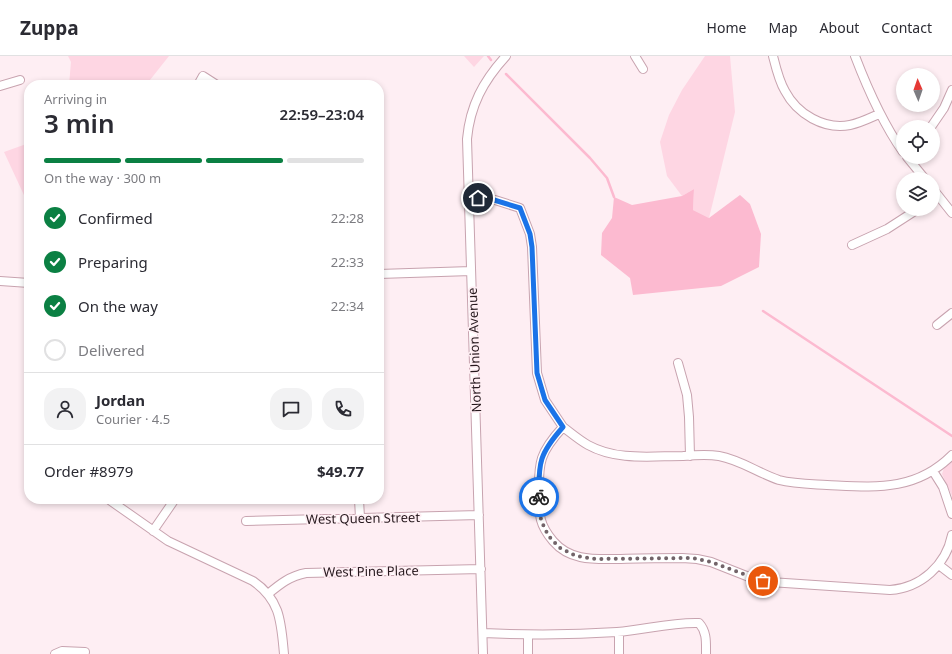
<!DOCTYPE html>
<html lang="en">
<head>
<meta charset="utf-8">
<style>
  :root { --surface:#fff; --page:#f2f2f3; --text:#2b2b33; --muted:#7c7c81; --line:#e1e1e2; --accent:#0b8043 }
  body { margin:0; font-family:"Noto Sans",sans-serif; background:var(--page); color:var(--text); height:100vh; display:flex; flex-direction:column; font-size:15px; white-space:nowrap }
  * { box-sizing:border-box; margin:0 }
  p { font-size:13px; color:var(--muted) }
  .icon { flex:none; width:22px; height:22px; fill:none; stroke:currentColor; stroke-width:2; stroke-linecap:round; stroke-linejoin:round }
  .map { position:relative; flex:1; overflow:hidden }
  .details { position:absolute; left:24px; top:24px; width:360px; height:424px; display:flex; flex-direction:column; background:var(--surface); border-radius:16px; box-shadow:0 2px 6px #0003 }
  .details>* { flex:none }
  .needle { width:26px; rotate:358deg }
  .controls { position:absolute; left:896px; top:12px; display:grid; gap:8px }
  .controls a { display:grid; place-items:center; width:44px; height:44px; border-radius:50%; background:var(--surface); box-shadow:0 2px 6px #0003; font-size:20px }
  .pin { position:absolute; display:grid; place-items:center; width:34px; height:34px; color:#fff; margin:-17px; border:2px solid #fff; border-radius:50%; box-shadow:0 1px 4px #0007 }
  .courier { position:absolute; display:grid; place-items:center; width:40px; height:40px; margin:-20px; border:3px solid #1a73e8; border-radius:50%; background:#fff; color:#222; box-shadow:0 1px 5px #0007 }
  .headline em { font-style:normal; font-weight:600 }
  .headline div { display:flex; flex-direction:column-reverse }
  .headline { display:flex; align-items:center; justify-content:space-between; height:68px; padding:0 20px }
  h1 { font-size:26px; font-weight:600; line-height:30px }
  .bar { display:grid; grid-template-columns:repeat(4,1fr); gap:6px 4px; align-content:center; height:48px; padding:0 20px }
  .bar i { height:5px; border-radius:3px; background:var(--line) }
  .bar .selected { background:var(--accent) }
  .bar p { grid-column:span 4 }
  .line { display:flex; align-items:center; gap:10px; padding:0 20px; border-top:1px solid var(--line) }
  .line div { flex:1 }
  .round { display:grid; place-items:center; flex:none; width:42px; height:42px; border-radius:16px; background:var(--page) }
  ol { padding:0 20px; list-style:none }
  li { display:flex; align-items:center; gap:12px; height:44px }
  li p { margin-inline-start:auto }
  li .icon { padding:4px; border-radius:50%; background:var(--accent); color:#fff; stroke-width:4 }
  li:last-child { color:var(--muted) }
  li i { width:22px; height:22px; border:2px solid var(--line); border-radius:50% }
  header { display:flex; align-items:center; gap:24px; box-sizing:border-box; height:56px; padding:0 20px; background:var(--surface); border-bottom:1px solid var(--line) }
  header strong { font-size:19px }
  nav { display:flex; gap:22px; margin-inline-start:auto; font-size:14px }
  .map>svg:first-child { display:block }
</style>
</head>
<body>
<header>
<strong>Zuppa</strong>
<nav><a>Home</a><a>Map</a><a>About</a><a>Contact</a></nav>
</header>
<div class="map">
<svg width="952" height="598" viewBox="0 0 952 598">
  <rect width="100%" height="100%" fill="#feeef3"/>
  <path fill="#fed6e3" d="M68,0H169L146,29H69L71,6Z
    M464,0H484L474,11Z
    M705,0H730L735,56L709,162L693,154L694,133L682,140L667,120L660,86L669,59L682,34Z
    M29,87V150L4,96Z
    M952,405V440L942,418L944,412Z"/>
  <path fill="#fcbad0" d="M694,133L693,154L709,162L740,139L750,148L761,178L759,211L721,230L633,239L630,222L601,199L602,177L612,162L614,141L632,149L682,140Z"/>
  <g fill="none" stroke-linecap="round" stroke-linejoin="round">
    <path stroke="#fcbad0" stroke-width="2.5" d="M488,0L491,4
      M506,18L590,102L607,122L614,141
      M763,255L952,380"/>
    <defs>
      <path id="minor" d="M635,0L643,13
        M773,0C776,12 779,25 785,35C797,58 824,74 850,69C860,67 870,62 879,58
        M855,0C868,34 882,66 903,96
        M198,29L203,20L217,29
        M0,30L20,24
        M931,71L944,52L952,34
        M907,101L925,123
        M933,133L952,157
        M468,142L495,144L520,152L530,178L532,191L537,317L545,344L563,371C540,396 538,406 539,440C540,448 539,456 541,464C543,472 548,479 553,485C571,506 596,503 621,503C641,502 662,502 682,502L697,503L711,506L749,521L770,526L890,534C921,532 946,509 952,479
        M852,189L887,173L918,153
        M379,218L471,215
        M0,225L29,227
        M937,269L952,257
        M678,307L687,339L689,361L690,400
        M563,371C571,377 579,384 588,389C617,405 651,400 683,400C695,399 707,398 719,400C741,404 758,417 779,424C794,428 811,428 827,429C874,431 915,436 952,399
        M933,415L943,431L952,458
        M108,443L168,485L253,525C281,544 281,567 284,598
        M359,443L360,462
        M246,465L479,459
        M153,475L175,443
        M939,509L952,519
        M268,538C280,528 290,520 306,517L481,513
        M619,576V598
        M483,577C527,579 572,579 617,576C644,574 671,566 699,567C707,576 706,586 706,598
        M528,579V598
        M55,598L62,595L85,596
        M483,598L467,83C470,50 483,25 506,0"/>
    </defs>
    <use href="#minor" stroke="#c8a3af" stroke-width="10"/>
    <use href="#minor" stroke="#fff" stroke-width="8"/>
  </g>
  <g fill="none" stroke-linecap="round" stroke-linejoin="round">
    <path stroke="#726469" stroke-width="4" stroke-dasharray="0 7.2" d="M539,441L541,464L546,475L551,483L560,492L576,500L596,503L692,502L711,506L763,525"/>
    <path stroke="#1a73e8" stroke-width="5" d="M478,142L494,144L520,152L530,178L532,191L537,317L545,344L563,371C540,397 538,406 539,441"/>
  </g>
  <g text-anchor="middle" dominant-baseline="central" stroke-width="3.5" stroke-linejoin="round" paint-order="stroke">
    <g font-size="13" fill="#27191e" stroke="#feeef3">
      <text transform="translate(474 294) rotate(-92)">North Union Avenue</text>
      <text transform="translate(363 462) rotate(-1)">West Queen Street</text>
      <text transform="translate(371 515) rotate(-1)">West Pine Place</text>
    </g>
  </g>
</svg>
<div class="controls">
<a><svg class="needle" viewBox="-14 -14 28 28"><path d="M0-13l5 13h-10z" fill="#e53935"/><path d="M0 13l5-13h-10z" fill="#7c7c81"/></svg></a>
<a><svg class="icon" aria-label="locate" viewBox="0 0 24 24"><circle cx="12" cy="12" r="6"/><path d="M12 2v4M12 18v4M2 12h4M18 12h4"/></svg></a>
<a><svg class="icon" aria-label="layers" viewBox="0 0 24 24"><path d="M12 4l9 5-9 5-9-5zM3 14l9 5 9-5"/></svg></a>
</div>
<div class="pin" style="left:763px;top:525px;background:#ea580c"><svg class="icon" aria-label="bag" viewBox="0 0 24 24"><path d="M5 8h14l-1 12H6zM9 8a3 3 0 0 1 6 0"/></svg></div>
<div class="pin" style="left:478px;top:142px;background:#1f2937"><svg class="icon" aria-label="home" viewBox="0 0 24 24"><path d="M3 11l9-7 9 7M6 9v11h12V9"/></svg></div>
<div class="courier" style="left:539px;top:441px"><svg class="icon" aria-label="bike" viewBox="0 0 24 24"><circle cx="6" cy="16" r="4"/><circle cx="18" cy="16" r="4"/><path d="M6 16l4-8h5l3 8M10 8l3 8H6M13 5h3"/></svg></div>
<section class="details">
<div class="headline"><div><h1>3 min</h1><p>Arriving in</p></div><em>22:59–23:04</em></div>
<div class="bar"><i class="selected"></i><i class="selected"></i><i class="selected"></i><i></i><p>On the way · 300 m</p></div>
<ol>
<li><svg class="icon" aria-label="check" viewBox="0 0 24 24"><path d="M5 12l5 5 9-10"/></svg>Confirmed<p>22:28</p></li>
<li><svg class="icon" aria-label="check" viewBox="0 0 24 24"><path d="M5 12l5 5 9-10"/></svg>Preparing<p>22:33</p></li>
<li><svg class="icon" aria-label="check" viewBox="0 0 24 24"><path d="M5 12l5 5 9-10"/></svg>On the way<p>22:34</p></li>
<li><i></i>Delivered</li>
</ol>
<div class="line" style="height:72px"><a class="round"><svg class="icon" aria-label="person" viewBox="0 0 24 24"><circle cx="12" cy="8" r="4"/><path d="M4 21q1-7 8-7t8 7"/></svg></a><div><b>Jordan</b><p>Courier · 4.5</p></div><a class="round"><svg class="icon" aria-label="chat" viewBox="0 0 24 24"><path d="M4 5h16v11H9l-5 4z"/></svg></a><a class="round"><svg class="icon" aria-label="phone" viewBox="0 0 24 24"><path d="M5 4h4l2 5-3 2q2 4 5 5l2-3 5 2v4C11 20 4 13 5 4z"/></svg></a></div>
<div class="line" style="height:52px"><div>Order #8979</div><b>$49.77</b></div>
</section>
</div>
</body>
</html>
